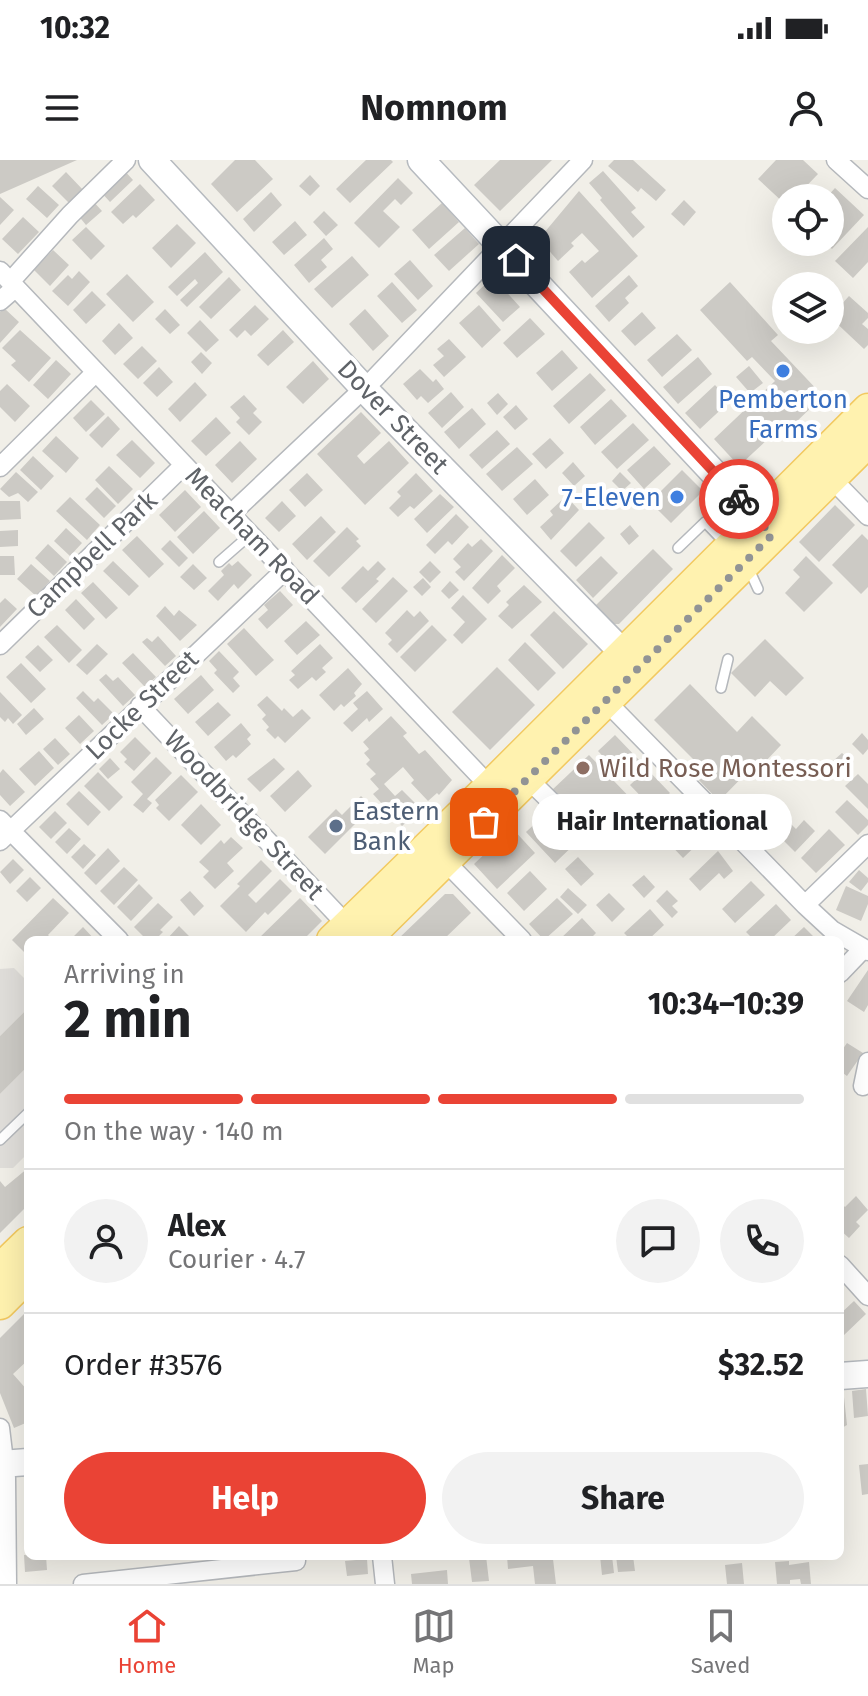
<!DOCTYPE html>
<html lang="en">
<head>
<meta charset="utf-8">
<style>
  :root { --surface:#fff; --page:#f2f2f2; --text:#202124; --muted:#757577; --line:#e0e0e0; --accent:#ea4335 }
  body { margin:0; font-family:"Fira Sans",sans-serif; background:var(--page); color:var(--text); height:100vh; display:flex; flex-direction:column; font-size:30px; white-space:nowrap }
  * { box-sizing:border-box; margin:0 }
  p { font-size:26px; color:var(--muted) }
  .icon { flex:none; width:44px; height:44px; fill:none; stroke:currentColor; stroke-width:2; stroke-linecap:round; stroke-linejoin:round }
  .map { position:relative; flex:1; overflow:hidden }
  .panel { position:absolute; left:24px; top:776px; width:820px; height:624px; display:flex; flex-direction:column; background:var(--surface); border-radius:12px; box-shadow:0 8px 32px #0002 }
  .panel>* { flex:none }
  .buttons { position:absolute; left:772px; top:24px; display:grid; gap:16px }
  .buttons a { display:grid; place-items:center; width:72px; height:72px; border-radius:50%; background:var(--surface); box-shadow:0 8px 32px #0002; font-size:40px }
  .pin { position:absolute; display:grid; place-items:center; width:68px; height:68px; color:#fff; margin:-34px; border-radius:16px; box-shadow:0 4px 12px #0006 }
  .courier { position:absolute; display:grid; place-items:center; width:80px; height:80px; margin:-40px; border:6px solid #ea4335; border-radius:50%; background:#fff; color:#222; box-shadow:0 2px 10px #0007 }
  .bubble { position:absolute; height:56px; border-radius:28px; background:var(--surface); box-shadow:0 8px 32px #0002; font-size:26px; font-weight:700; line-height:56px; text-align:center }
  .summary em { font-style:normal; font-weight:700 }
  .summary div { display:flex; flex-direction:column-reverse }
  .summary { display:flex; align-items:center; justify-content:space-between; height:136px; padding:0 40px }
  h1 { font-size:52px; font-weight:700; line-height:60px }
  .bar { display:grid; grid-template-columns:repeat(4,1fr); gap:12px 8px; align-content:center; height:96px; padding:0 40px }
  .bar i { height:10px; border-radius:6px; background:var(--line) }
  .bar .on { background:var(--accent) }
  .bar p { grid-column:span 4 }
  .line { display:flex; align-items:center; gap:20px; padding:0 40px; border-top:2px solid var(--line) }
  .line div { flex:1 }
  .round { display:grid; place-items:center; flex:none; width:84px; height:84px; border-radius:42px; background:var(--page) }
  .action { display:flex; gap:16px; margin-top:auto; padding:16px 40px }
  .action a { flex:1; height:92px; border-radius:48px; background:var(--accent); color:#fff; font-size:32px; font-weight:700; line-height:92px; text-align:center }
  .action a+a { background:var(--page); color:var(--text) }
  .status { display:flex; justify-content:space-between; align-items:center; height:56px; padding:0 40px; background:var(--surface); direction:ltr }
  .status svg { height:22px; fill:currentColor }
  header { display:flex; justify-content:space-between; align-items:center; height:104px; padding:0 40px; background:var(--surface); font-size:36px; font-weight:700 }
  .tabs { display:flex; justify-content:space-around; align-items:center; height:112px; border-top:2px solid var(--line); background:var(--surface); font-size:22px; color:var(--muted) }
  .tabs a { display:grid; justify-items:center; gap:4px }
  .tabs .on { color:var(--accent) }
  .map>svg:first-child { display:block }
</style>
</head>
<body>
<div class="status"><b>10:32</b><svg viewBox="0 0 49 12"><path d="M0 12V9h3v3zM5 12V6h3v6zM10 12V3h3v9zM15 12V0h3v12zM26 1h20v11H26zM47 4h2v5h-2z"/></svg></div>
<header><svg class="icon" aria-label="menu" viewBox="0 0 24 24"><path d="M4 6h16M4 12h16M4 18h16"/></svg>Nomnom<svg class="icon" aria-label="person" viewBox="0 0 24 24"><circle cx="12" cy="8" r="4"/><path d="M4 21q1-7 8-7t8 7"/></svg></header>
<div class="map">
<svg width="868" height="1424" viewBox="0 0 868 1424">
  <rect width="100%" height="100%" fill="#f1efe8"/>
  <path fill="#e0deda" d="M14,808L28,822V848L0,876V809Z
    M28,906V993L13,1008H0V934Z"/>
  <path fill="#cccac5" d="M0,0H77L0,34Z
    M235,0H255L273,19L237,52L211,24Z
    M366,0H391L393,2L350,43L336,29Z
    M500,0H552L500,51L474,25Z
    M614,0H633L666,30L656,41L641,28L638,32L608,6Z
    M776,0H803L818,14L795,38H786V45L758,19Z
    M122,8L133,20L110,42L99,30Z
    M603,11L636,48L631,52L645,67L633,78L600,40L602,38L589,23Z
    M66,12L84,31L70,44L52,26Z
    M310,15L320,26L310,36L299,26Z
    M398,18L413,33L401,45L395,39L383,51L400,67L379,88L354,63Z
    M140,24L155,40L136,58L133,55L123,64L111,52Z
    M38,26L59,45L47,58L26,39Z
    M835,28L864,55L832,89L825,82H830V38H826Z
    M579,31L638,96L592,138L569,112L582,100L585,103L599,91L582,73L571,83L574,86L558,101L539,79Z
    M271,32L282,45L254,72L243,59Z
    M0,37L14,50L0,65Z
    M92,40L102,51L86,65L77,54Z
    M684,40L696,52L684,66L671,54Z
    M442,43L459,62L429,89L412,70Z
    M324,51L338,65L326,76L313,62Z
    M23,57L39,72L18,94L2,79Z
    M295,61L307,75L284,95L272,82Z
    M177,64L196,83L171,108L152,88Z
    M86,67L105,86L91,100L72,80Z
    M868,67V102L853,118L835,101Z
    M465,68L479,84L449,111L434,95Z
    M324,78L333,89L321,100L327,107L309,123L294,105Z
    M53,90L69,105L50,126L34,110Z
    M205,92L223,112L187,147L180,140L198,123L195,119L177,136L168,127Z
    M352,96L369,115L332,148L314,129Z
    M410,100L433,126L418,140L394,114Z
    M79,111L90,122L68,146L52,131L68,115L72,119Z
    M127,114L154,142L133,162L106,134Z
    M629,115L638,126L625,138L629,143L609,162L595,146Z
    M229,117L241,130L211,159L199,147Z
    M493,117L520,147L503,162L476,133Z
    M392,122L417,150L402,163L377,136Z
    M730,122L778,175L771,181L823,236L789,269L784,264L739,306L714,279L775,221L752,197L747,201L700,150Z
    M92,131L106,145L86,164L73,150Z
    M849,136L868,153V158L862,164L868,169V185L864,189L830,157Z
    M255,145L269,159L251,176L245,170L237,178L229,170Z
    M479,145L501,170L482,188L459,163Z
    M4,148L19,162L0,183V152Z
    M165,149L180,165L170,174L155,159Z
    M365,149L389,176L373,191L349,164Z
    M642,152L656,168L635,186L621,171Z
    M530,158L545,174L517,198L503,183Z
    M200,160L219,180L206,192L187,173Z
    M119,163L133,178L115,195L102,181Z
    M20,170L51,198L29,222L11,205L16,201L2,188Z
    M283,170L294,182L268,206L257,195Z
    M677,174L692,190L662,217L647,200Z
    M449,179L466,197L444,217L433,205L444,196L437,189Z
    M142,186L157,201L138,219L123,204Z
    M562,190L578,208L552,231L536,213Z
    M201,192L212,203L202,214L191,202Z
    M698,197L712,214L678,244L663,227Z
    M56,200L71,214L48,239L33,225Z
    M313,201L329,219L303,244L286,227Z
    M749,206L763,223L750,233L736,217Z
    M159,207L173,222L157,237L143,223Z
    M420,209L433,222L436,219L444,229L428,243L421,236L417,240L403,224Z
    M590,213L606,230L569,264L553,246Z
    M195,222L207,235L180,262L168,249Z
    M7,224L30,246L15,262L0,247V231Z
    M715,225L730,241L700,269L685,253Z
    M451,232L464,247L442,268L428,253Z
    M498,233L508,244L497,255L487,243Z
    M244,235L257,249L253,253L262,262L249,275L236,262L240,258L230,247Z
    M611,239L627,256L595,285L580,267Z
    M91,240L105,254L86,272L73,258Z
    M516,245L528,259L515,270L503,257Z
    M472,248L486,264L459,289L444,272Z
    M361,252L381,273L357,296L364,304L389,281L409,303L365,345L317,294Z
    M108,256L120,269L102,288L89,275Z
    M216,257L231,273L206,296L191,281Z
    M633,263L649,280L617,309L601,292Z
    M497,270L510,284L482,309L469,295Z
    M56,276L79,298L66,313L42,291Z
    M550,278L564,293L546,309L532,294Z
    M132,280L155,303L140,318L116,295Z
    M240,281L257,299L232,323L215,305Z
    M654,286L671,304L644,329L627,310Z
    M517,287L533,304L502,331L486,314Z
    M33,296L54,316L41,330L20,310Z
    M573,302L585,316L574,326L562,313Z
    M109,306L133,329L118,344L95,320Z
    M682,310L703,331L671,363L650,342Z
    M16,312L38,332L28,342L18,333L9,337L0,329Z
    M620,312L631,323L622,331L612,321Z
    M307,313L323,330L305,347L289,330Z
    M416,313L433,331L414,349L410,346L398,357L389,348L401,336L397,332Z
    M535,319L549,335L527,355L513,339Z
    M97,327L116,346L104,358L85,339Z
    M185,330L201,347L175,372L159,355Z
    M440,334L454,347L427,373L414,359Z
    M566,336L579,350L551,380L540,367L553,355L550,351Z
    M70,337L100,365L87,380L56,351Z
    M0,341H20L21,359L0,360Z
    M282,341L296,356L279,372L265,358Z
    M835,345L855,365L819,402L799,382Z
    M204,351L220,368L193,394L177,377Z
    M456,354L469,367L452,385L448,381L435,394L426,385Z
    M321,356L336,372L307,400L292,384Z
    M589,362L605,378L576,407L560,391Z
    M630,365L639,376L629,385L620,374Z
    M347,367L359,379L356,381L361,386L329,417L313,401Z
    M66,368L82,383L70,396L54,381Z
    M18,370V386L0,387V371Z
    M862,374L868,380V427L861,434L832,405Z
    M137,376L164,404L149,418L122,390Z
    M481,379L493,391L464,421L455,412L461,407L453,399L468,383L472,387Z
    M170,380L188,398L179,407L161,389Z
    M48,384L67,402L54,416L35,398Z
    M653,389L673,409L619,464H613L595,446Z
    M502,395L515,408L497,426L501,431L488,444L472,428Z
    M0,396H14L15,415H0Z
    M601,396L618,413L593,438L576,420Z
    M806,396L833,423L804,452L785,433L800,417L793,410Z
    M113,401L139,426L129,436L103,411Z
    M238,401L252,415L238,429L234,424L218,441L208,431L224,415L221,411L229,403L232,406Z
    M378,401L386,409L376,419L379,421L356,443L341,428L363,406L368,411Z
    M430,401L441,412L430,423L419,412Z
    M31,404L50,421L36,436L17,419Z
    M193,404L207,418L194,430L180,417Z
    M393,417L408,431L376,463L362,449Z
    M423,418L431,427L422,436L413,427Z
    M450,421L459,430L449,439L441,431Z
    M93,422L118,448L106,459L81,433Z
    M524,425L542,442L512,469L498,456L509,445L506,442Z
    M280,431L293,445L267,469L258,459L268,450L264,445Z
    M463,435L487,459L462,484L453,475L465,462L451,448Z
    M5,438L17,449L0,467V443Z
    M76,439L95,459L84,470L65,450Z
    M165,446L174,456L179,450L197,465L180,481L156,456Z
    M407,450L414,457L420,451L429,461L397,493L388,484L392,480L385,473Z
    M554,451L588,484L563,509L530,475Z
    M306,461L320,475L297,495L284,481Z
    M57,465L82,490L69,503L44,477Z
    M432,465L447,480L415,512L400,497Z
    M244,468L274,500L256,516L227,484Z
    M158,476L176,496L165,506L142,482L147,478L152,482Z
    M765,479L804,518L786,536L770,521L755,537L731,513Z
    M525,482L556,513L538,531L508,500Z
    M97,484L108,494L87,515L76,505Z
    M320,484L333,498L322,508L326,512L316,521L312,517L298,529L289,520L295,515L291,511Z
    M38,485L53,500L40,512L25,497Z
    M219,491L239,512L233,518L240,526L233,533L214,513L217,510L209,501Z
    M133,493L156,517L145,527L122,503Z
    M21,503L46,529L31,543L6,517Z
    M497,507L535,545L490,590L452,552Z
    M348,508L362,524L354,533L356,536L344,547L341,544L334,551L319,535Z
    M106,514L113,521L118,517L135,535L123,546L99,520Z
    M201,515L214,530L188,554L174,539Z
    M690,524L737,572L752,556L781,585L765,602L761,598L719,641L694,615L702,608L654,560Z
    M83,531L94,542L98,538L114,554L102,565L76,538Z
    M367,531L383,549L369,562L367,558L352,572L343,563L358,549L353,543Z
    M0,532L22,555L13,564L8,558L5,562L0,557Z
    M267,536L282,551L284,548L293,557L302,549L311,558L285,583L278,576L275,579L266,570L269,567L262,559L266,555L257,545Z
    M218,542L231,555L208,576L195,562Z
    M34,548L44,559L26,575L17,564Z
    M79,555L94,571L80,584L65,568Z
    M391,556L407,573L403,576L419,594L425,590L452,620L439,635L437,633L428,641L411,623L414,620L403,607L384,624L395,636L402,630L421,649L402,666L373,634L379,629L370,619L376,614L366,604L370,600L364,593L369,589L363,582Z
    M241,563L251,575L247,579L251,584L236,598L233,595L226,601L214,587Z
    M862,573L868,580V589L863,595L852,584Z
    M615,575L639,600L621,616L598,591Z
    M135,577L151,593L134,611L124,602L127,599L120,592Z
    M55,578L70,594L58,605L43,589Z
    M39,591L54,608L35,626L19,609Z
    M842,593L852,602L843,611L833,601Z
    M589,595L637,645L613,667L588,640L573,654L551,631Z
    M156,597L172,613L147,639L152,643L143,653L133,645L143,634L131,622Z
    M110,598L120,609L108,619L99,609Z
    M274,598L285,609L260,632L247,619Z
    M3,609L25,632L10,646L0,635V613Z
    M647,609L670,633L653,649L630,625Z
    M298,610L312,626L285,652L270,636Z
    M98,612L123,637L109,651L84,626Z
    M858,614L868,624V649L845,626Z
    M181,615L198,632L169,661L156,648L159,645L155,640Z
    M79,631L101,652L88,666L66,644Z
    M361,636L372,647L325,694L308,677L336,649L342,655Z
    M847,640L868,660V665L858,675L835,652Z
    M201,644L221,665L201,685L181,665Z
    M55,651L67,663L51,679L39,667Z
    M686,655L706,676L683,698L663,677Z
    M543,656L559,673L569,664L582,677L555,703L526,672Z
    M787,660L796,669L804,660L815,671L795,692L775,672Z
    M69,668L81,679L67,694L55,682Z
    M512,668L535,693L497,729L474,704Z
    M829,669L845,685L816,713L801,698Z
    M231,677L243,688L227,703L234,711L215,729L203,717L209,711L199,702L221,680L224,684Z
    M84,684L96,695L83,709L71,697Z
    M108,688L120,701L96,725L84,713Z
    M718,691L733,711L724,719L719,713L700,731L689,719Z
    M578,697L594,714L581,726L565,709Z
    M13,699L24,710L10,724L0,712Z
    M261,700L272,711L248,735L256,743L280,719L292,731L268,755L265,752L246,772L220,746L240,726L237,724Z
    M124,707L138,720L114,745L100,731Z
    M859,710L868,718V722L861,731L849,722Z
    M530,711L547,729L524,751L507,733Z
    M644,715L655,727L644,738L632,725Z
    M30,717L41,728L27,742L16,731Z
    M751,721L765,735L735,763L722,749Z
    M139,724L153,738L131,761L117,747Z
    M846,726L868,736V744L861,761L836,750Z
    M568,728L587,745L578,754L560,737Z
    M667,730L678,741L672,746L678,752L672,758L656,741Z
    M190,731L204,746L194,756L180,740Z
    M609,733L625,749L612,762L596,745Z
    M445,734H453L471,753L443,780H397Z
    M53,738L69,753L48,775L53,780H28V796L12,780Z
    M300,738L322,761L303,780H257Z
    M557,738L573,754L544,780L529,764Z
    M158,743L173,757L160,770L163,772L155,780H147L134,767Z
    M776,744L791,760L770,780H754L746,772Z
    M650,749L664,765L648,780H631L624,773Z
    M582,758L596,773L589,780H559Z
    M179,766L193,780H166Z
    M83,767L95,780H70Z
    M804,767L817,780H790Z
    M868,810V845L864,852L847,841Z
    M28,848V906L0,934V876Z
    M847,883L863,893L847,916L840,911V893Z
    M28,1008V1045L0,1073V1021L5,1027Z
    M856,1036L868,1050L856,1062L860,1066L849,1078L840,1070V1042L845,1047Z
    M854,1141L866,1154L843,1176L840,1173V1154Z
    M28,1150V1200L13,1214L28,1231V1262L14,1268L0,1233V1178Z
    M866,1229L868,1256L854,1258L852,1231Z
    M840,1237H844L847,1265L840,1269Z
    M868,1304V1334L862,1335L859,1305Z
    M24,1395L46,1396L47,1410L25,1412Z
    M486,1396L489,1421L472,1422L469,1398Z
    M507,1396L553,1399L556,1424H535L533,1406L508,1409Z
    M600,1396H612L614,1413L602,1415Z
    M616,1396H633L635,1411L618,1412Z
    M367,1399L368,1414L347,1416L345,1401Z
    M789,1401V1405L809,1402L811,1424H801L800,1419L790,1420V1424H777L775,1402Z
    M742,1403L744,1424H727L725,1405Z
    M447,1410L448,1424H412L411,1414Z"/>
  <g fill="none" stroke-linecap="round" stroke-linejoin="round">
    <defs>
      <path id="lane" d="M678,388L705,362L727,385
        M219,402L251,374
        M748,407L758,429
        M721,528L728,499
        M0,980L28,953"/>
      <path id="street" d="M836,0L868,29
        M0,111L497,634
        M10,122L70,55L126,0
        M0,141L15,128
        M0,307L96,212
        M831,318L868,356
        M232,353L375,218L583,0
        M0,485L184,305
        M599,534L805,745L832,770L868,791
        M140,546L347,765
        M528,619L583,673
        M0,660L119,780
        M0,681L285,410
        M439,695L522,780
        M805,745L868,684
        M840,813L863,789
        M863,926L868,902
        M840,1105L868,1136
        M0,1268L6,1318L7,1424
        M382,1396L385,1424
        M83,1424L296,1401"/>
      <path id="secondary" d="M152,0L372,237L636,506
        M421,0L770,373
        M840,1216L868,1214
        M0,1304L28,1302"/>
      <path id="primary" d="M332,780L490,626L868,249
        M365,780L868,282
        M0,1109L28,1082
        M0,1144L28,1116"/>
    </defs>
    <use href="#lane" stroke="#b5b8bc" stroke-width="12"/>
    <use href="#street" stroke="#b5b8bc" stroke-width="21"/>
    <use href="#secondary" stroke="#b6babf" stroke-width="29"/>
    <use href="#primary" stroke="#f2c960" stroke-width="33"/>
    <use href="#lane" stroke="#fff" stroke-width="9"/>
    <use href="#street" stroke="#fff" stroke-width="18"/>
    <use href="#secondary" stroke="#fff" stroke-width="26"/>
    <use href="#primary" stroke="#fff2af" stroke-width="30"/>
  </g>
  <g fill="none" stroke-linecap="round" stroke-linejoin="round">
    <path stroke="#929495" stroke-width="8" stroke-dasharray="0 14.4" d="M484,662L772,375L739,339"/>
    <path stroke="#ea4335" stroke-width="10" d="M516,100L739,339"/>
  </g>
  <g fill="#3f7fe0" stroke="#fff" stroke-width="3">
    <circle cx="783" cy="211" r="8"/>
    <circle cx="677" cy="337" r="8"/>
  </g>
  <circle fill="#8d6e63" stroke="#fff" stroke-width="3" cx="583" cy="608" r="8"/>
  <circle fill="#5c6f8a" stroke="#fff" stroke-width="3" cx="336" cy="666" r="8"/>
  <g text-anchor="middle" dominant-baseline="central" stroke-width="8" stroke-linejoin="round" paint-order="stroke">
    <g font-size="26" fill="#366cbe" stroke="#fff">
      <text x="783" y="239">Pemberton<tspan x="783" dy="30">Farms</tspan></text>
      <text x="661" y="337" text-anchor="end">7-Eleven</text>
    </g>
    <g font-size="26" fill="#5f6368" stroke="#fff">
      <text transform="translate(393 257) rotate(46)">Dover Street</text>
      <text transform="translate(252 376) rotate(46)">Meacham Road</text>
      <text transform="translate(92 395) rotate(-44)">Campbell Park</text>
      <text transform="translate(142 545) rotate(-44)">Locke Street</text>
      <text transform="translate(244 655) rotate(47)">Woodbridge Street</text>
    </g>
    <g font-size="26" fill="#785e54" stroke="#fff" text-anchor="start">
      <text x="599" y="608">Wild Rose Montessori</text>
    </g>
    <g font-size="26" fill="#4e5e75" stroke="#fff" text-anchor="start">
      <text x="352" y="651">Eastern<tspan x="352" dy="30">Bank</tspan></text>
    </g>
  </g>
</svg>
<div class="buttons">
<a><svg class="icon" aria-label="locate" viewBox="0 0 24 24"><circle cx="12" cy="12" r="6"/><path d="M12 2v4M12 18v4M2 12h4M18 12h4"/></svg></a>
<a><svg class="icon" aria-label="layers" viewBox="0 0 24 24"><path d="M12 4l9 5-9 5-9-5zM3 14l9 5 9-5"/></svg></a>
</div>
<div class="pin" style="left:484px;top:662px;background:#ea580c"><svg class="icon" aria-label="bag" viewBox="0 0 24 24"><path d="M5 8h14l-1 12H6zM9 8a3 3 0 0 1 6 0"/></svg></div>
<div class="pin" style="left:516px;top:100px;background:#1f2937"><svg class="icon" aria-label="home" viewBox="0 0 24 24"><path d="M3 11l9-7 9 7M6 9v11h12V9"/></svg></div>
<div class="courier" style="left:739px;top:339px"><svg class="icon" aria-label="bike" viewBox="0 0 24 24"><circle cx="6" cy="16" r="4"/><circle cx="18" cy="16" r="4"/><path d="M6 16l4-8h5l3 8M10 8l3 8H6M13 5h3"/></svg></div>
<div class="bubble" style="left:532px;top:634px;width:260px">Hair International</div>
<section class="panel">
<div class="summary"><div><h1>2 min</h1><p>Arriving in</p></div><em>10:34–10:39</em></div>
<div class="bar"><i class="on"></i><i class="on"></i><i class="on"></i><i></i><p>On the way · 140 m</p></div>
<div class="line" style="height:144px"><a class="round"><svg class="icon" aria-label="person" viewBox="0 0 24 24"><circle cx="12" cy="8" r="4"/><path d="M4 21q1-7 8-7t8 7"/></svg></a><div><b>Alex</b><p>Courier · 4.7</p></div><a class="round"><svg class="icon" aria-label="chat" viewBox="0 0 24 24"><path d="M4 5h16v11H9l-5 4z"/></svg></a><a class="round"><svg class="icon" aria-label="phone" viewBox="0 0 24 24"><path d="M5 4h4l2 5-3 2q2 4 5 5l2-3 5 2v4C11 20 4 13 5 4z"/></svg></a></div>
<div class="line" style="height:104px"><div>Order #3576</div><b>$32.52</b></div>
<div class="action"><a>Help</a><a>Share</a></div>
</section>
</div>
<nav class="tabs">
<a class="on"><svg class="icon" aria-label="home" viewBox="0 0 24 24"><path d="M3 11l9-7 9 7M6 9v11h12V9"/></svg>Home</a>
<a><svg class="icon" aria-label="map" viewBox="0 0 24 24"><path d="M3 6l6-2 6 2 6-2v14l-6 2-6-2-6 2zM9 4v14M15 6v14"/></svg>Map</a>
<a><svg class="icon" aria-label="saved" viewBox="0 0 24 24"><path d="M7 4h10v16l-5-4-5 4z"/></svg>Saved</a>
</nav>
</body>
</html>
